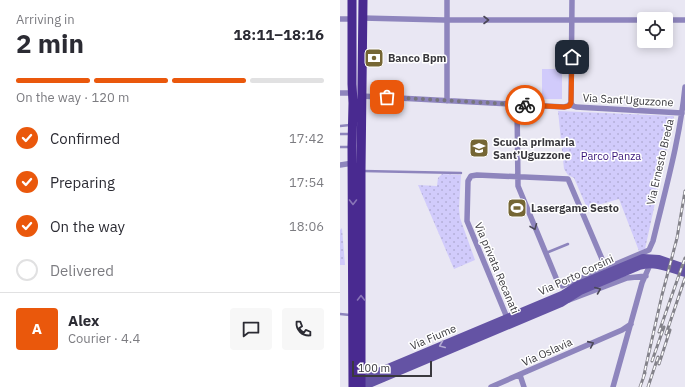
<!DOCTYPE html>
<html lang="en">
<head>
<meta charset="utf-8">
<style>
  :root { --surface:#fff; --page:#f7f7f7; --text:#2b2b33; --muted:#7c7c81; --line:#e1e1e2; --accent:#ea580c }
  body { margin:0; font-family:"IBM Plex Sans",sans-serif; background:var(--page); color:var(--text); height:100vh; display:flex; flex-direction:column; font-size:15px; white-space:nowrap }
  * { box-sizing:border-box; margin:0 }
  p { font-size:13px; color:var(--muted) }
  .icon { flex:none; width:22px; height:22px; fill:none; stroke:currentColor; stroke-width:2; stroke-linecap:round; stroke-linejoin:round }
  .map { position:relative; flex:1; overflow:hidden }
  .drawer { display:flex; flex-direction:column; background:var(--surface); width:340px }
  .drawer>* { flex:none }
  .buttons { position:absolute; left:297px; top:12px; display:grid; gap:8px }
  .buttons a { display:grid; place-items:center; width:36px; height:36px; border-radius:4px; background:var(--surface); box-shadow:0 2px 10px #0003; font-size:20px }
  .scale { position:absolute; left:12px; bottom:10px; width:80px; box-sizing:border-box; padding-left:4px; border:2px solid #3a393e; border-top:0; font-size:11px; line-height:14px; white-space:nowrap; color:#3a393e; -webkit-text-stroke:3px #fff; paint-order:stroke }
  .pin { position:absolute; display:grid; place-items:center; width:34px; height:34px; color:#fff; margin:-17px; border-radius:8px; box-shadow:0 2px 6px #0006 }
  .courier { position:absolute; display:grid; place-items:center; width:40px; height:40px; margin:-20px; border:3px solid #ea580c; border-radius:50%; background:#fff; color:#222; box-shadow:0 1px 5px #0007 }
  .head em { font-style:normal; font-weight:800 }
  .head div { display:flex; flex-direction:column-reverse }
  .head { display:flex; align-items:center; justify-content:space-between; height:68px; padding:0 16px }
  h1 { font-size:26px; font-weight:800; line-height:30px }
  .bar { display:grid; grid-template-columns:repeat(4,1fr); gap:6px 4px; align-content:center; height:48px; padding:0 16px }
  .bar i { height:5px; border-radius:3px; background:var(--line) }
  .bar .active { background:var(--accent) }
  .bar p { grid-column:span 4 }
  .line { display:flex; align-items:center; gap:10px; padding:0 16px; border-top:1px solid var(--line) }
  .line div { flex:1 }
  .round { display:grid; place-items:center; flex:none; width:42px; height:42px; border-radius:4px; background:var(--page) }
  ol { padding:0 16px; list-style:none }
  li { display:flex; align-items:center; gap:12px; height:44px }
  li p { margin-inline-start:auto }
  li .icon { padding:4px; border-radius:50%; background:var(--accent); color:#fff; stroke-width:4 }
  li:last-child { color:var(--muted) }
  li i { width:22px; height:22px; border:2px solid var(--line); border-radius:50% }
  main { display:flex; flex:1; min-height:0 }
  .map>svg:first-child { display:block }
</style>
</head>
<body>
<main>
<section class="drawer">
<div class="head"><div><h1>2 min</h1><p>Arriving in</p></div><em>18:11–18:16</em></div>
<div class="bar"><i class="active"></i><i class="active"></i><i class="active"></i><i></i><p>On the way · 120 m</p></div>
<ol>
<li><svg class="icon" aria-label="check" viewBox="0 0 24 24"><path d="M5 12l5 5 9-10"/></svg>Confirmed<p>17:42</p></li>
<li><svg class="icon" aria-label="check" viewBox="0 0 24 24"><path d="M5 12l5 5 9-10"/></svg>Preparing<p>17:54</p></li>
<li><svg class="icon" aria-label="check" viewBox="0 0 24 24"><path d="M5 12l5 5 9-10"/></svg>On the way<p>18:06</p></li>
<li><i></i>Delivered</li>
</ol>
<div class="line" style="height:72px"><b class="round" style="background:var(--accent);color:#fff">A</b><div><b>Alex</b><p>Courier · 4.4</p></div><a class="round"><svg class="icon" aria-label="chat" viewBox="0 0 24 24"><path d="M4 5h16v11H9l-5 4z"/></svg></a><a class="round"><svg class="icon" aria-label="phone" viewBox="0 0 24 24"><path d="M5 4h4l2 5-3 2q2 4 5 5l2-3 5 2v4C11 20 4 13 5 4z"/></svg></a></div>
</section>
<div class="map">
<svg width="345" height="387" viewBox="0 0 345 387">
  <defs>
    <pattern id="grass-dots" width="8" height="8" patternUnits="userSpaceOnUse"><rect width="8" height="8" fill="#d1cbfb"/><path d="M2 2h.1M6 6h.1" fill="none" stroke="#b4afd8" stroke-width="1.8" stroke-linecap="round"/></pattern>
  </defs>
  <rect width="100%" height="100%" fill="#e9e7f3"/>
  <path fill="url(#grass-dots)" d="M218,111L334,116L305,249L299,251L279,199L247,208L234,178L228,175L224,169Z
    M102,174L121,175L119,208L120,218L135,260L114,269L78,185L97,186L98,178Z
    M2,228L5,265H0V230Z"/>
  <path fill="#d1cbfb" d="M202,69H222V99H202Z"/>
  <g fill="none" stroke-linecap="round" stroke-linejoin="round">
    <path stroke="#8e85bd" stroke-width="2.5" d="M0,126L10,125
      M0,134H9
      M0,147H10
      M23,171L121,173
      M206,253L228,244
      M0,314L10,315"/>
    <path stroke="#8e85bd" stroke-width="5.5" d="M22,18L104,20H304
      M0,19H11
      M326,20H345
      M0,93H13
      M21,96L224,107L228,106L231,103
      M107,101V0
      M231,103L233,106L236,107L342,113
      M231,103L232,0
      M177,105L178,186L219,285L222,286L263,269L265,266L269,267L309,250
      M0,165L13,163
      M309,250L313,241C325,191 340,139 345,87
      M229,300L287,278L306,276
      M168,320L127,221L128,181L131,176L137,175L228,179L265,266
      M180,375L184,387
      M151,387L282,330L291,324
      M273,387L302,283L309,267"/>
    <path stroke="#6453a4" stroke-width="8" d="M21,383L29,384L221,303L240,291L299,266C315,261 329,268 345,273
      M17,384L29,376L222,295L236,286L303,258L319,259L345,268"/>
    <path stroke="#492a90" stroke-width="9" d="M12,0V84L13,103L12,146L13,387
      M21,387V171L23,0"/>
    <defs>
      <path id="rail" d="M319,332L345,258
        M326,334L345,278
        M312,361L324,327
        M319,364L330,330
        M303,379L322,295L337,238L345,191
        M300,387L305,373
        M308,387L318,357"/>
    </defs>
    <use href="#rail" stroke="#83828a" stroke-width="3"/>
    <use href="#rail" stroke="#fff" stroke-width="1.5" stroke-dasharray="4.5" stroke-linecap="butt"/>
  </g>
  <defs><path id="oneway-chevron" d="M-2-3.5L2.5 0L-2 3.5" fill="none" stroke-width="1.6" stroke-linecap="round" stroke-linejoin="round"/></defs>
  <g stroke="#4b4857">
    <use href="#oneway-chevron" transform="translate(146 20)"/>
    <use href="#oneway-chevron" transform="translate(194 227) rotate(68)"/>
    <use href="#oneway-chevron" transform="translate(258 290) rotate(-22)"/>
    <use href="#oneway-chevron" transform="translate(251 344) rotate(-24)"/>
  </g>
  <g stroke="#8975b7">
    <use href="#oneway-chevron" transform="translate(13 202) rotate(90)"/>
    <use href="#oneway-chevron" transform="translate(21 298) rotate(-90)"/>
  </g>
  <use stroke="#b2a9d2" href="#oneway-chevron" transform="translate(102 345) rotate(157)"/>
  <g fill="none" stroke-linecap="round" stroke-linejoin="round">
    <path stroke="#77767d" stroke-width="4" stroke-dasharray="0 7.2" d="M47,97L185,105"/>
    <path stroke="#ea580c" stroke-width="5" d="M185,105L224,107L229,106L231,103L232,57"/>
  </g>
  <defs>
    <symbol id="bank-square" viewBox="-11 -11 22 22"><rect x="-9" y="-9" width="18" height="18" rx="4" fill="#756634" stroke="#fff"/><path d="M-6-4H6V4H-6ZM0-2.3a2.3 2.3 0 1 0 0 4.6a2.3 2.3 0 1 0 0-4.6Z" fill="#fff"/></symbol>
    <symbol id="school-square" viewBox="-11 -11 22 22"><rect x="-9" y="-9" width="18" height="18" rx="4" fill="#756634" stroke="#fff"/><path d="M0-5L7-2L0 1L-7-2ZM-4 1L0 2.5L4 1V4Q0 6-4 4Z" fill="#fff"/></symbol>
    <symbol id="stadium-square" viewBox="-11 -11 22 22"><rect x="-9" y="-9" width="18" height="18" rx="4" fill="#756634" stroke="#fff"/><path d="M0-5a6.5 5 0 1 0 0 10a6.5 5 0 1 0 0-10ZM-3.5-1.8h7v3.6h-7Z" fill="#fff"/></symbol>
  </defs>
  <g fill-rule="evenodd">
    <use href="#bank-square" x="23" y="47" width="22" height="22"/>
    <use href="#school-square" x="128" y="137" width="22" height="22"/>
    <use href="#stadium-square" x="166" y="197" width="22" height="22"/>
  </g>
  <g text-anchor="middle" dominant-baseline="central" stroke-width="3" stroke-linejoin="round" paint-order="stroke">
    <g font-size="11" font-weight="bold" fill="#3a393e" stroke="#fff" text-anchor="start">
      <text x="48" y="58">Banco Bpm</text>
      <text x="153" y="142">Scuola primaria<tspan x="153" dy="13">Sant’Uguzzone</tspan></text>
      <text x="191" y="208">Lasergame Sesto</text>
    </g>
    <g font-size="11" fill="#3a393e" stroke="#fff">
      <text transform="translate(288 100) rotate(3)">Via Sant'Uguzzone</text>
      <text transform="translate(320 162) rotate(-77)">Via Ernesto Breda</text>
      <text transform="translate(157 268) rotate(67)">Via privata Recanati</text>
      <text transform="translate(236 275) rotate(-25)">Via Porto Corsini</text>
      <text transform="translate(93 337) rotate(-23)">Via Fiume</text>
      <text transform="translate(207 352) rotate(-24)">Via Oslavia</text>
    </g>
    <g font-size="11" fill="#371278" stroke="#fff">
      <text x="271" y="156">Parco Panza</text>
    </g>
  </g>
</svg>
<div class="buttons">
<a><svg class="icon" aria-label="locate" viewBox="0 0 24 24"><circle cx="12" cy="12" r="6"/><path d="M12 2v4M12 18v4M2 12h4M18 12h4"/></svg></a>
</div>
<div class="scale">100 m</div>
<div class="pin" style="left:47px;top:97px;background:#ea580c"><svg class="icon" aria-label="bag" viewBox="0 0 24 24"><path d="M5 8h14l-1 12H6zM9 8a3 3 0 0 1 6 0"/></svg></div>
<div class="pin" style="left:232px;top:57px;background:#1f2937"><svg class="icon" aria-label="home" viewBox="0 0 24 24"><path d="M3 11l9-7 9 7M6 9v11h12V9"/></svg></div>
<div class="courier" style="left:185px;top:105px"><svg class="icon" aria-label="bike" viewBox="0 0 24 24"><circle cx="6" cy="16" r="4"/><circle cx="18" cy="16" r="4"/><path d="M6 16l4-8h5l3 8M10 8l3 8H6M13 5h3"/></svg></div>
</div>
</main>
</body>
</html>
